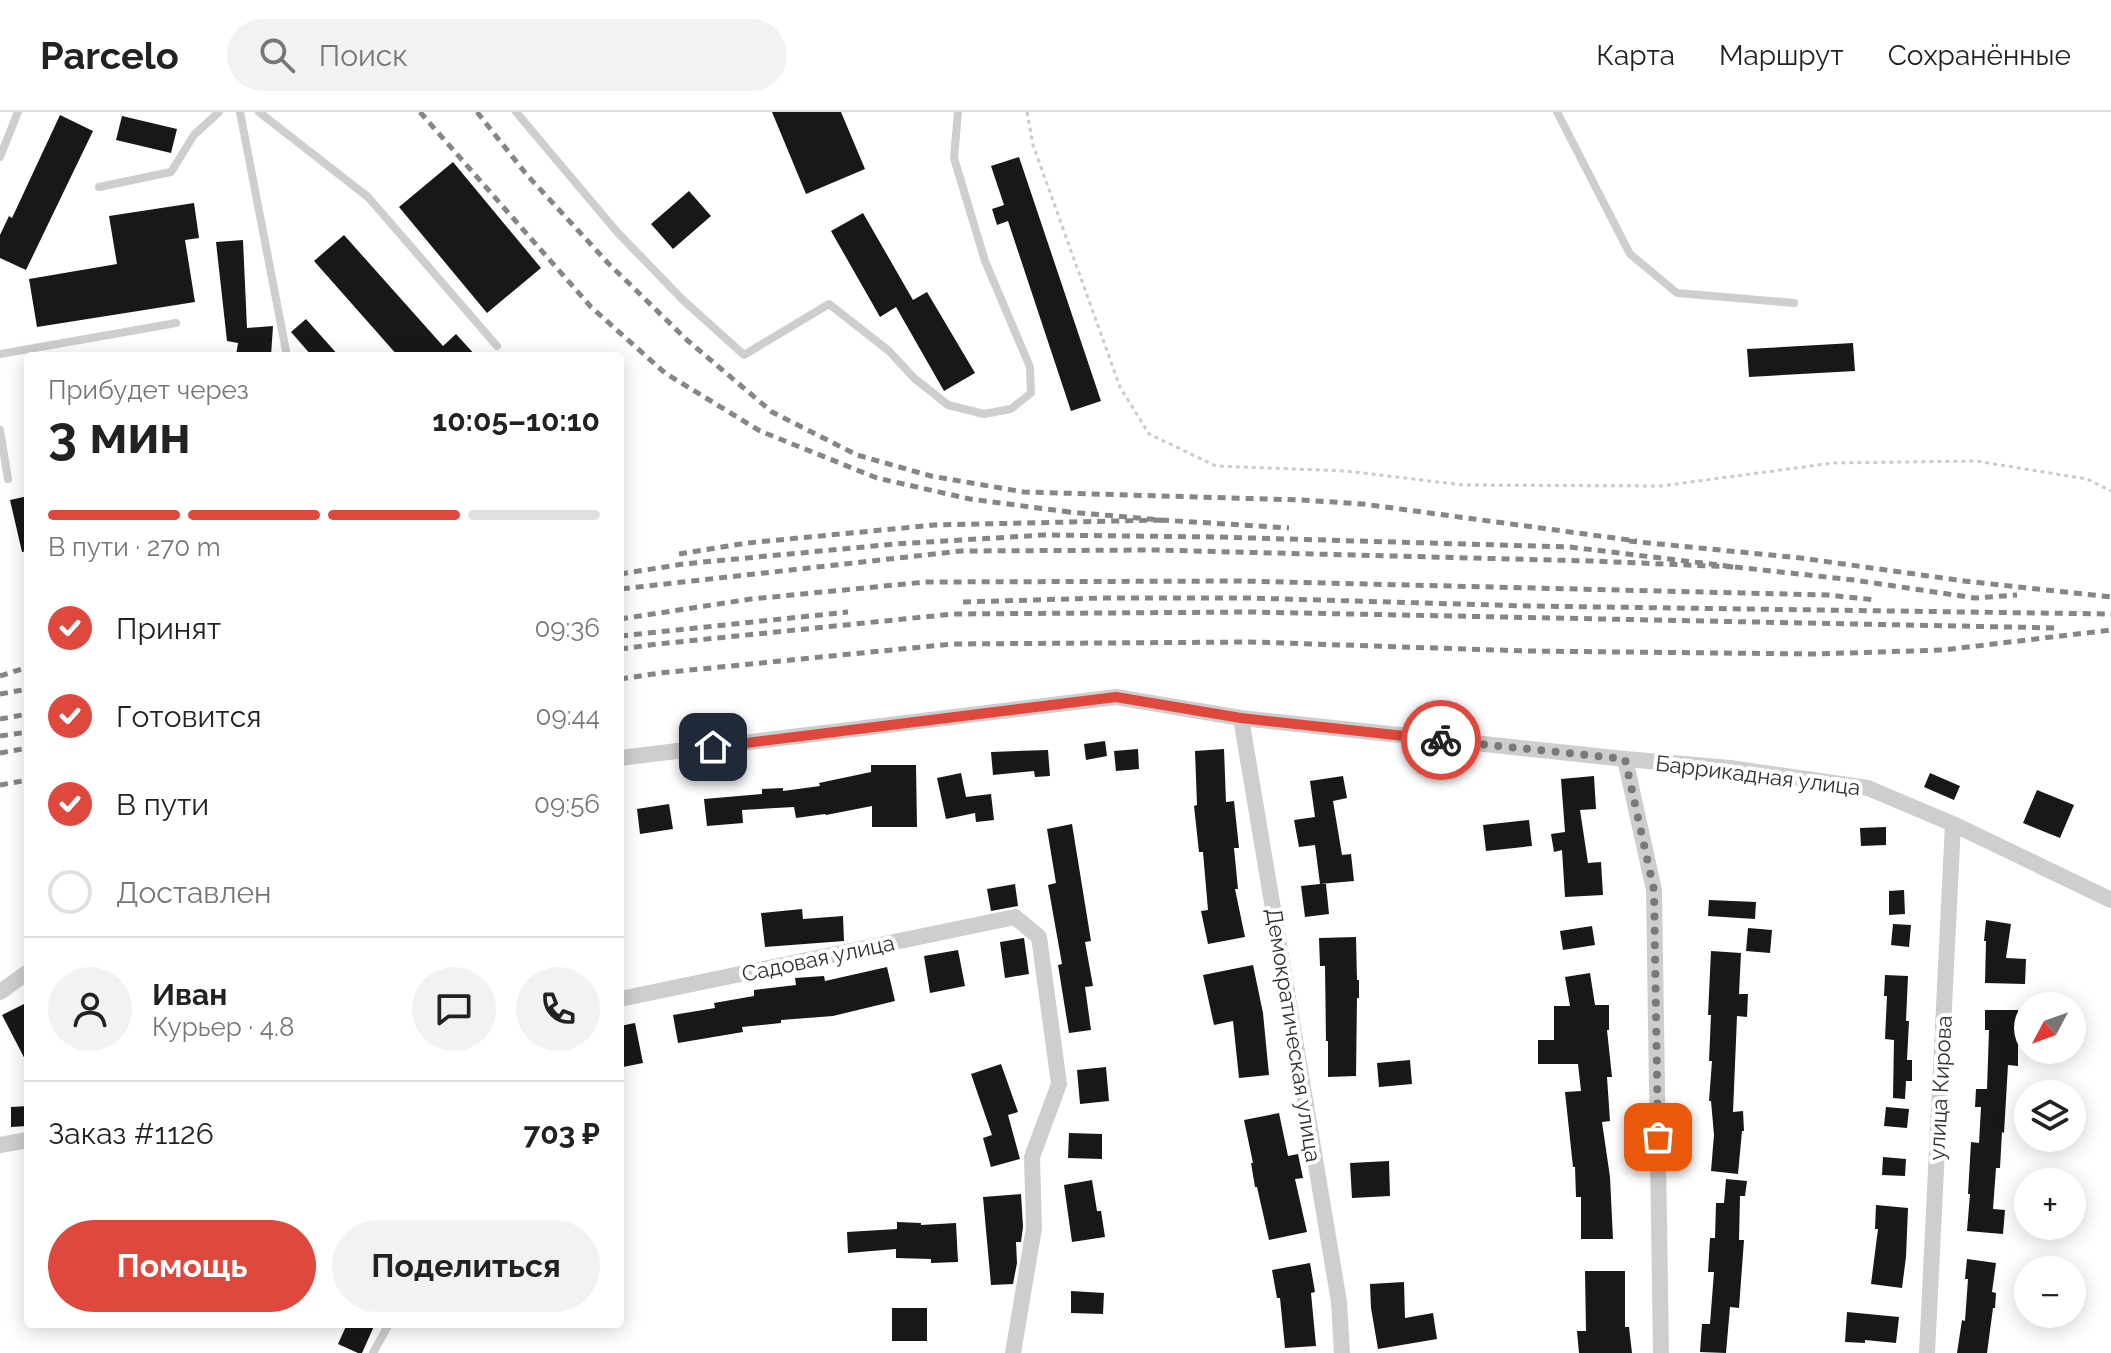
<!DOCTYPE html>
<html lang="ru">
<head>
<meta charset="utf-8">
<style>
  :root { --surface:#fff; --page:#f2f2f2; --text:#222; --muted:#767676; --line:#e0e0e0; --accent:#df483d }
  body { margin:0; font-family:Raleway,sans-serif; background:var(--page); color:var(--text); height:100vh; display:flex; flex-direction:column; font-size:30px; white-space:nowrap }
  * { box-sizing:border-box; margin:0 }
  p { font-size:26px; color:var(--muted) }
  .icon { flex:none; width:44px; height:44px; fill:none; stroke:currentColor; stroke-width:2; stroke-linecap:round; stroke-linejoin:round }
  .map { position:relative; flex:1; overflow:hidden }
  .panel { position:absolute; left:24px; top:240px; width:600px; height:976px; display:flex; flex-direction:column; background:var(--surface); border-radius:8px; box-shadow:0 4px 20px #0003 }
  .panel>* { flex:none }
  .needle { width:52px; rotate:229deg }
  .tools { position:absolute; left:2014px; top:880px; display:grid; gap:16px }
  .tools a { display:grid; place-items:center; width:72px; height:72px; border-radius:50%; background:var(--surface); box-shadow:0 4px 20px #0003; font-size:40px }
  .pin { position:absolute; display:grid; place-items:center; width:68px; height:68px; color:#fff; margin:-34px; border-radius:16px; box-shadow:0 4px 12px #0006 }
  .courier { position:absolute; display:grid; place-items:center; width:80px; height:80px; margin:-40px; border:6px solid #df483d; border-radius:50%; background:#fff; color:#222; box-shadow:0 2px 10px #0007 }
  .head em { font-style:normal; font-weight:700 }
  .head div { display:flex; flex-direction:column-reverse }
  .head { display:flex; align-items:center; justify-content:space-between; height:136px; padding:0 24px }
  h1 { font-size:52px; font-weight:700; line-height:60px }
  .bar { display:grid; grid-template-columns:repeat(4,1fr); gap:12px 8px; align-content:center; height:96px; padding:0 24px }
  .bar i { height:10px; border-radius:6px; background:var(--line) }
  .bar .selected { background:var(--accent) }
  .bar p { grid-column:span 4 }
  .line { display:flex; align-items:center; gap:20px; padding:0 24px; border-top:2px solid var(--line) }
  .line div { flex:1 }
  .round { display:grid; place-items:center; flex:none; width:84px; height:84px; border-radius:42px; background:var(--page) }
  ol { padding:0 24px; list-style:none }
  li { display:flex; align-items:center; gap:24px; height:88px }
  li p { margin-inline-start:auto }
  li .icon { padding:8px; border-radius:50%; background:var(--accent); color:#fff; stroke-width:4 }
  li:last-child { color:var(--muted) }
  li i { width:44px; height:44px; border:4px solid var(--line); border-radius:50% }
  .action { display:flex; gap:16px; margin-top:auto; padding:16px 24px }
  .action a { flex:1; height:92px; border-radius:48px; background:var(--accent); color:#fff; font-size:32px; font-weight:700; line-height:92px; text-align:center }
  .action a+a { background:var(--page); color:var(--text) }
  header { display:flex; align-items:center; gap:48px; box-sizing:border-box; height:112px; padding:0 40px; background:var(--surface); border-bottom:2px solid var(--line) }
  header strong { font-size:38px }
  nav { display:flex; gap:44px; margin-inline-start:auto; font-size:28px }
  .search { width:560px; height:72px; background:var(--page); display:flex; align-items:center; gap:20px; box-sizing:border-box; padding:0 28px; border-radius:44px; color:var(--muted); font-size:30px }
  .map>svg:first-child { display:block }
</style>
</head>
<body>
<header>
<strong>Parcelo</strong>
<div class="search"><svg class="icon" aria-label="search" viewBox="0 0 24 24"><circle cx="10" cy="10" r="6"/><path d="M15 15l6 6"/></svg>Поиск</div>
<nav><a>Карта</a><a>Маршрут</a><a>Сохранённые</a></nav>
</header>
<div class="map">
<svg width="2111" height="1241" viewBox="0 0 2111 1241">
  <rect width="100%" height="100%" fill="#fff"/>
  <path fill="#181818" d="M772,0H841L865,57L806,82Z
    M60,3L93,19L26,158L0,146V123L9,104L12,106Z
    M122,4L177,17L171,41L116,28Z
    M1019,45L1101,289L1071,299L1008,109L997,113L992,97L1004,93L991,54Z
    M453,50L541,156L487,201L399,95Z
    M689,79L711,104L673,137L651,112Z
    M194,91L199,126L185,128L195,190L37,215L29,167L117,152L109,104Z
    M863,101L913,188L927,180L975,261L944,279L896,195L880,205L831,119Z
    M344,123L443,234L456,222L476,244H398L314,149Z
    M243,128L247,216L273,214L271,244H236L238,231L227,229L216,130Z
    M306,207L339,244H312L291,220Z
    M1853,231L1855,259L1749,265L1747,237Z
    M28,384V439L22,440L10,388Z
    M1105,629L1107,644L1086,648L1084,632Z
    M1138,637L1139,657L1116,659L1114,639Z
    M1224,637L1226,690L1234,689L1239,736H1234L1238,777H1235L1245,825L1208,832L1201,799L1208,798L1203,740H1199L1194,694L1197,693L1195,639Z
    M1048,638L1050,664L1035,665L1034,659L993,663L991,640Z
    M871,653H916L917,715H872V694L826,703L825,702L796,706L794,695L742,698L743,711L707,714L704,687L762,682V677L783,676V679L820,674L819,671L871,660Z
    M961,661L966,685L991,682L994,708L976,710L975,701L946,707L937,666Z
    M1930,661L1960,674L1954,688L1924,675Z
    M1343,664L1347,686L1333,689L1342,743L1351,742L1354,769L1320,772L1315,733L1299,735L1294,708L1315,705L1310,669Z
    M1594,664L1596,697L1580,698L1588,751L1601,750L1603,783L1565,785L1562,738L1554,740L1551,722L1565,720L1561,667Z
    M2037,678L2074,693L2060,726L2023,711Z
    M669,692L673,717L640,722L637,697Z
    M1529,708L1532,734L1486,739L1483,713Z
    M1072,712L1091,829L1085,830L1093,874L1085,875L1091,918L1069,921L1058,853L1062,852L1048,773L1056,771L1047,717Z
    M1886,715V733L1861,734L1860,716Z
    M1015,772L1018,794L991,799L987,777Z
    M1320,772H1326L1329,802L1305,805L1301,774Z
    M1904,778L1905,802L1889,803V779Z
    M1709,788L1756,790L1755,807L1708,804Z
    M802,797L803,807L843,804L844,829L765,835L761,801Z
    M1986,808L2011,812L2006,846L2026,847L2025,872L1985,871L1986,829H1984Z
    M1893,812L1911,813L1909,835L1891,833Z
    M1592,814L1595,833L1563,838L1560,819Z
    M1748,816L1772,818L1770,841L1746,839Z
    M1356,825L1357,868H1359V886H1357L1356,964L1328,965V929H1326L1325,854H1320L1319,826Z
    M1024,826L1029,862L1005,866L1000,830Z
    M958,838L965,874L930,881L924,844Z
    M1711,839L1741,841L1739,882H1748L1747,905L1737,904L1733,1000L1743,999L1744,1019H1742L1738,1062L1711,1059L1714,1023L1711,989H1709L1712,949H1709L1711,903H1708Z
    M1253,853L1263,901L1269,963L1239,966L1233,909L1214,913L1203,863Z
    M887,855L895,889L833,904L781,908V911L742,915L743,920L678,931L673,903L715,896L714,891L754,884V878L796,873L795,866L824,864L825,869Z
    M1590,861L1595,893H1609V918H1607L1612,965H1607L1610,1009L1602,1010L1610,1065L1613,1127H1581V1085H1576L1575,1055H1573L1565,980L1581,979L1578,952H1538V928H1554V894H1570L1565,865Z
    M1885,863L1908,864L1906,909H1909L1907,948H1912V969H1906L1905,987L1893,986L1894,928L1885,927L1887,884H1884Z
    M28,890V953L2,903Z
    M1985,898H2018V954L2008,953L2004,1021L2002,1020L2000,1056H1996L1993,1097L2005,1098L2003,1122L1967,1119L1970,1082H1968L1971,1030L1979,1031L1981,995H1975L1976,977H1987L1989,918H1985Z
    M635,911L643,951L623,955L620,939V914Z
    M1410,948L1412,972L1379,975L1377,951Z
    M1001,952L1018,1000L1008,1003L1020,1047L991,1055L983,1026L992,1023L971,962Z
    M1106,955L1109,989L1080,992L1077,958Z
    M28,994V1014L11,1015V995Z
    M1886,995L1909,997L1907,1016L1884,1014Z
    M1279,1001L1288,1044L1298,1042L1303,1066L1295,1067L1307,1120L1269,1128L1257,1075H1255L1251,1051H1253L1244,1008Z
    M1069,1021L1102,1022V1047L1068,1046Z
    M1883,1045L1906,1047L1905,1064L1882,1063Z
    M1389,1049L1390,1084L1352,1086L1350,1051Z
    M1726,1067L1747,1069L1745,1084H1740L1739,1128H1744L1739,1196L1730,1195L1726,1241L1700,1240L1702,1212H1710L1714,1160H1708L1710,1126H1715L1716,1091H1724Z
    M1092,1068L1097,1099H1101L1105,1125L1072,1130L1064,1073Z
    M1021,1082L1023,1115L1021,1130H1016L1017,1151L1013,1172L991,1173L983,1085Z
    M1876,1093L1908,1096L1906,1145L1902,1176L1871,1172L1878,1117H1875Z
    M897,1110L921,1111V1113L956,1111L958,1150L931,1151V1147L896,1146V1137L848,1141L847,1120L897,1117Z
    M1967,1147L1996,1151L1992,1180L1996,1181L1995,1196H1993L1987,1241H1957L1962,1208L1965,1209L1968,1167H1965Z
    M1310,1151L1315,1180L1311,1181L1316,1234L1285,1236L1280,1186H1277L1272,1158Z
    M1585,1159H1625V1215H1629L1632,1241H1579L1577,1219H1586Z
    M1404,1170L1405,1206L1433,1201L1437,1227L1378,1237L1371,1196L1370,1172Z
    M1071,1179L1104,1181L1103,1202L1071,1201Z
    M892,1196H927V1229H892Z
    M1847,1200L1899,1205L1896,1231L1865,1228V1231L1845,1230Z
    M347,1212H375L362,1241H358L338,1232Z"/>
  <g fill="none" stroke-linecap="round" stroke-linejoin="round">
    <path stroke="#cbcbcb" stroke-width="3" stroke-dasharray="4 4" stroke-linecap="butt" d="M1027,0L1033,33L1120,275L1149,322L1216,354L1346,359L1463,373L1661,374L1833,351L1976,349L2087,367L2111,379"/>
    <path stroke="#cecece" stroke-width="8" d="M240,0L287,244
      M259,0L368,85L497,234
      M516,0L618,121L683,188L744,243L829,192L889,239L914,266L948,293L984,302L1011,297L1031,281L1030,255L985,149L954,46L958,0
      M1557,0L1630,142L1677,181L1794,191
      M0,45L18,0
      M99,75L171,60L194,23L219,0
      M0,242L176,211
      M0,318L8,367
      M373,1241L389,1212"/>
    <path stroke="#cecece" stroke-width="16" d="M1241,606L1339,1190L1342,1241
      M620,646L1116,585L1241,606L1625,647L1730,656L1868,676L1953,712L2111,788
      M1625,647L1654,778L1661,1241
      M0,880L28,860
      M620,887L1015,805L1039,825L1059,972L1032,1045L1034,1116L1013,1241
      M0,1033L28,1028
      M1927,1241L1953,712"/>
    <path stroke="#868686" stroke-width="5" stroke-dasharray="8 6" stroke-linecap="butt" d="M420,0L591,195L665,261L760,319L877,366L970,387L1069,400
      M477,0L527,63L608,151L687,228L772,300L857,343L931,364L1024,380L1302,388L1363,392L1637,429
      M1161,408L1289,416
      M1629,429L1801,446L1964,469L2111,485
      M679,442L747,431L934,413L1161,408L1069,400L1058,398
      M1735,455L1854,468L1975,486L2017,483
      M620,462L683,452L895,432L1044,423L1217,425L1570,435L1735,455L1591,449L1155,438L961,439L620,477
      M963,490L1102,486H1249L1529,494L2111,502
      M620,507L751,487L926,470L1240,469L1827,483L1877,488
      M620,524L848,500
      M620,537L658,532L953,502L1250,500L2058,516
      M0,564L28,555
      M620,567L660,561L952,532L1251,530L1527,539L1816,542L1943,538L2111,518
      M0,582L28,577
      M0,607L28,602
      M0,624L28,620
      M0,641L28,636
      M0,673L28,668"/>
  </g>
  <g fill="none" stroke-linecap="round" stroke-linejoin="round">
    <path stroke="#797979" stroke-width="8" stroke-dasharray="0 14.4" d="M1441,628L1625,647L1654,778L1658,1025"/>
    <path stroke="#df483d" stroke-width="10" d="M713,635L1116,585L1241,606L1441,628"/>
  </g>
  <g text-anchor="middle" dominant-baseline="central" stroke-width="8" stroke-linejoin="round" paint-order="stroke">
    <g font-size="22" fill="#313131" stroke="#fff">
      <text transform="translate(1758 663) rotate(7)">Баррикадная улица</text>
      <text transform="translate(818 846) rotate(-12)">Садовая улица</text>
      <text transform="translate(1294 923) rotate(81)">Демократическая улица</text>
      <text transform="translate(1940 976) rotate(-87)">улица Кирова</text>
    </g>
  </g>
</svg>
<div class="tools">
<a><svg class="needle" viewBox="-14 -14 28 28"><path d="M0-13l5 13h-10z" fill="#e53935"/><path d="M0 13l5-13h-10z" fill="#767676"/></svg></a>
<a><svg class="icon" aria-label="layers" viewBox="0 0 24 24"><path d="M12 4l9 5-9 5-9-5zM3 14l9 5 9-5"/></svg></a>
<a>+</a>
<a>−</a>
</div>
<div class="pin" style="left:1658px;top:1025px;background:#ea580c"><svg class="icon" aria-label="bag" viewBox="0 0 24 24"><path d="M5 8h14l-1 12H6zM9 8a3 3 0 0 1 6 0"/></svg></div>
<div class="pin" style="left:713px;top:635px;background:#1f2937"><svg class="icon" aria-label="home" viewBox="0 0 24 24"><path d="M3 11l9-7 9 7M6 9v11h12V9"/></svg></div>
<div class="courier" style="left:1441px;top:628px"><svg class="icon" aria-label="bike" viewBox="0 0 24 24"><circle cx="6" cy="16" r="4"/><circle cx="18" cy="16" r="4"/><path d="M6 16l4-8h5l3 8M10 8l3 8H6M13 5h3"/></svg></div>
<section class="panel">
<div class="head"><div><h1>3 мин</h1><p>Прибудет через</p></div><em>10:05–10:10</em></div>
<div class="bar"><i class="selected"></i><i class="selected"></i><i class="selected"></i><i></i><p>В пути · 270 m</p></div>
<ol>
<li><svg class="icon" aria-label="check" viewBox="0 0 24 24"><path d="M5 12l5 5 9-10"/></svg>Принят<p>09:36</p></li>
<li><svg class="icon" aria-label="check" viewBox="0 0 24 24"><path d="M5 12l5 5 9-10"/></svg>Готовится<p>09:44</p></li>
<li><svg class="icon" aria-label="check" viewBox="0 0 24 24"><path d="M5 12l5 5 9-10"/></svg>В пути<p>09:56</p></li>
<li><i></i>Доставлен</li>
</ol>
<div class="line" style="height:144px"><a class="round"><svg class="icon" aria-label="person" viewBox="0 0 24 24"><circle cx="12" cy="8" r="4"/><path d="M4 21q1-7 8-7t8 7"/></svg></a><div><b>Иван</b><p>Курьер · 4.8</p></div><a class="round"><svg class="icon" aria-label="chat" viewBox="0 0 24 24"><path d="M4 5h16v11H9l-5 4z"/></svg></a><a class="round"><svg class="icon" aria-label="phone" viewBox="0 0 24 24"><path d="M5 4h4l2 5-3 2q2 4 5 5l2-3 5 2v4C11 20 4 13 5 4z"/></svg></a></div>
<div class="line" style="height:104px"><div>Заказ #1126</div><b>703 ₽</b></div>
<div class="action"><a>Помощь</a><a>Поделиться</a></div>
</section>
</div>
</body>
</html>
